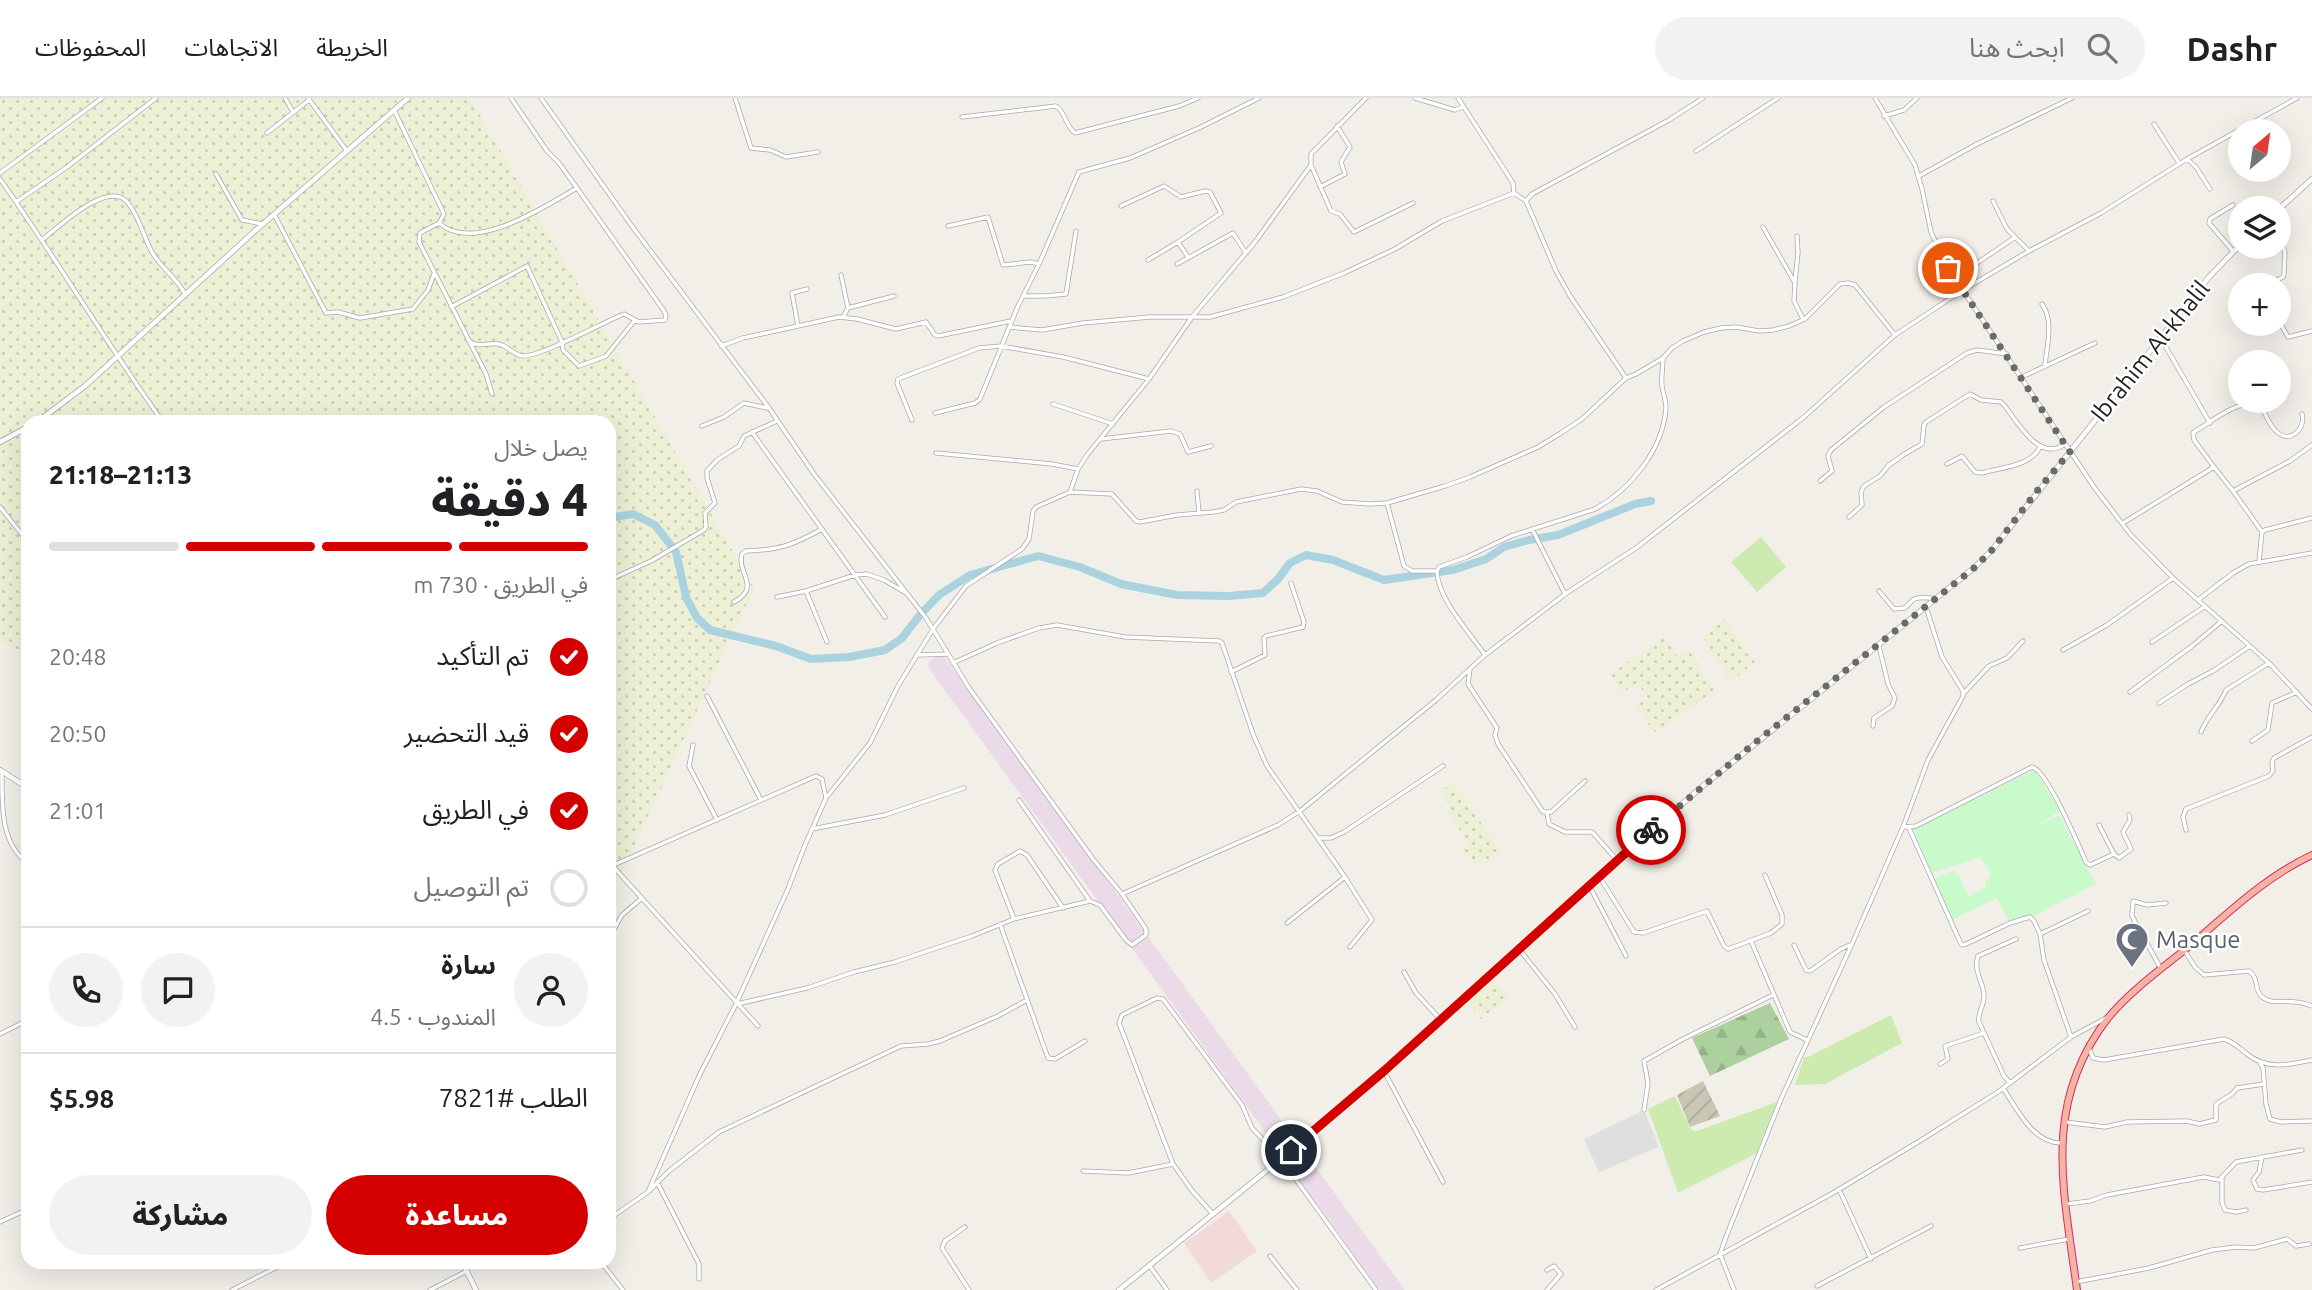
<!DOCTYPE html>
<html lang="ar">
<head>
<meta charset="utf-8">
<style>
  :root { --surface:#fff; --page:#f2f2f2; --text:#202124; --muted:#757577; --line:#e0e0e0; --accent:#d40000 }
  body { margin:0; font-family:Ubuntu,"Noto Sans Arabic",sans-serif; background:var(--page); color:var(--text); direction:rtl; height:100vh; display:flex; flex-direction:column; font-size:26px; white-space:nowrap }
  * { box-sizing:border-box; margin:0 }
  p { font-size:23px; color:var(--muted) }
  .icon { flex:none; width:38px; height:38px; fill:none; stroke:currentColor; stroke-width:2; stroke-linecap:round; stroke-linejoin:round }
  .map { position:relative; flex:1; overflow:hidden; direction:ltr }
  .side { position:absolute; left:21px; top:317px; width:595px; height:854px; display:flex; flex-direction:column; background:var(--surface); border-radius:21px; box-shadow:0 7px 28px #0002; direction:rtl }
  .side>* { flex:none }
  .needle { width:46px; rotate:29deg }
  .buttons { position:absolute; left:2228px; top:21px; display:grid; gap:14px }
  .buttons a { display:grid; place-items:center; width:63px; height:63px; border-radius:50%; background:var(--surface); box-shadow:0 7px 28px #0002; font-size:35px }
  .pin { position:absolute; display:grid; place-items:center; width:60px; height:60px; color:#fff; margin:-30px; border:4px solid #fff; border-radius:50%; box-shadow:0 2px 7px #0007 }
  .courier { position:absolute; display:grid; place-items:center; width:70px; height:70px; margin:-35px; border:5px solid #d40000; border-radius:50%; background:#fff; color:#222; box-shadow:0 2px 9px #0007 }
  .summary em { font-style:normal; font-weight:800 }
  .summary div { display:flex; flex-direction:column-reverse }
  .summary { display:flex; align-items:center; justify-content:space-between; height:119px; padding:0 28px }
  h1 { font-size:46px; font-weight:800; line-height:52px }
  .bar { display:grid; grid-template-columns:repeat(4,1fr); gap:10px 7px; align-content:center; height:84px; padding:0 28px }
  .bar i { height:9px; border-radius:5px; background:var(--line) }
  .bar .active { background:var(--accent) }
  .bar p { grid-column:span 4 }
  .line { display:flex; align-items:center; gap:18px; padding:0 28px; border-top:2px solid var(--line) }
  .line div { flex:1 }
  .round { display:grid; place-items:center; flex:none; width:74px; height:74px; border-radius:37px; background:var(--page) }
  ol { padding:0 28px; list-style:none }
  li { display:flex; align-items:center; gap:21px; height:77px }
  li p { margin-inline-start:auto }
  li .icon { padding:7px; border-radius:50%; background:var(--accent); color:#fff; stroke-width:4 }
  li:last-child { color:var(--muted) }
  li i { width:38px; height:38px; border:4px solid var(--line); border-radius:50% }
  .primary-button { display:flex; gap:14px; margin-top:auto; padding:14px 28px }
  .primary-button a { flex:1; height:80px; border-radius:42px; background:var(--accent); color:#fff; font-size:28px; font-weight:800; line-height:80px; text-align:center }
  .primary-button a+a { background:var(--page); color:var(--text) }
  header { display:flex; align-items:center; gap:42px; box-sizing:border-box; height:98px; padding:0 35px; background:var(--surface); border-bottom:2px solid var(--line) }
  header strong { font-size:33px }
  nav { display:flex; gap:38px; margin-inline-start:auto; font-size:24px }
  .search { width:490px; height:63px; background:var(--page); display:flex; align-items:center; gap:18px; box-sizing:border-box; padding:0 24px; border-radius:38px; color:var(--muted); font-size:26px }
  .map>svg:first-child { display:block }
</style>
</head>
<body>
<header>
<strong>Dashr</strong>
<div class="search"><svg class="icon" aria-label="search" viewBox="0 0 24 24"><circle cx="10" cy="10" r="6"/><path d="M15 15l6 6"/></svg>ابحث هنا</div>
<nav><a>الخريطة</a><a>الاتجاهات</a><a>المحفوظات</a></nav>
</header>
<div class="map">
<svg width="2312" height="1192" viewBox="0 0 2312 1192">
  <defs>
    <pattern id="construction-furrows" width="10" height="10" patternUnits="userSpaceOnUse" patternTransform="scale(1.75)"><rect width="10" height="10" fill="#c7c7b4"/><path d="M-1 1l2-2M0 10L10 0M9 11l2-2" fill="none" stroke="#abab9a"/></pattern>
    <pattern id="farmland-dots" width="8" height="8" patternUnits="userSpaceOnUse" patternTransform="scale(1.75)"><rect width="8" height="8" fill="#eef0d5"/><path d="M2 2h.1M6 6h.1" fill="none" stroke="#ccceb7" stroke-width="1.8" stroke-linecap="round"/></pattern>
    <pattern id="forest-firs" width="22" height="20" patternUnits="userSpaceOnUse" patternTransform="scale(1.75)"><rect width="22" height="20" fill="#add19e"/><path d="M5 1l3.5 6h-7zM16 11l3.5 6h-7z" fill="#95b388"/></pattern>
  </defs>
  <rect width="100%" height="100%" fill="#f2efe9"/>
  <path fill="#e0dfdf" d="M1644,1012L1659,1049L1599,1074L1584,1041Z"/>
  <path fill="#f2dad9" d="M1229,1113L1257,1153L1211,1185L1184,1145Z"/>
  <path fill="#ebdbe8" d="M940,557L946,561L1405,1192H1380L928,569L929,563Z"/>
  <path fill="url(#construction-furrows)" d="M1703,983L1720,1018L1690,1029L1677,997Z"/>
  <path fill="url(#farmland-dots)" d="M0,0H470L754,490L609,802V324H28V557L0,545Z
    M1724,521L1755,564L1731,584L1703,539Z
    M1665,539L1677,558L1688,551L1715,592L1662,630L1654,634L1636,608L1648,600L1637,585L1622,595L1610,576Z
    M1454,685L1500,753L1488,763L1485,759L1474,767L1462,750L1469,745L1446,712L1450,709L1441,693Z
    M1494,882L1508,900L1481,921L1468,906Z"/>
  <path fill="#cdebb0" d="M1761,439L1786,469L1757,494L1731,464Z
    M1891,917L1902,945L1825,986L1795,987L1804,959H1808Z
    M1675,998L1691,1032L1697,1033L1777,1004L1756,1056L1678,1095L1648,1011Z"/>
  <path fill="url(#forest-firs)" d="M1770,905L1789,941L1710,978L1692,940Z"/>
  <path fill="#c8facc" d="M2035,672L2060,713L2030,732L2059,717L2096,786L2033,818L2008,823L1997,800L1952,822L1935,782L1937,779L1954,773L1959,778L1969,799L1986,789L1985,784L1991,777L1981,759L1932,775L1913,731Z"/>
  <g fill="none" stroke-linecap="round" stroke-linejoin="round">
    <path stroke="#aad3df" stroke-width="8" d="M609,417L615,419L633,416L655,427L676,454L686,499L697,520L710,532L776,548L811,561L849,559L885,552L902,540L920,517L939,497L970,477L1038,458L1080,469L1121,486L1177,497L1229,498L1263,495L1278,481L1290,465L1306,457L1333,462L1384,482L1453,472L1486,461L1504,449L1529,442L1558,437L1635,406L1651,403"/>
    <defs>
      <path id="minor" d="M285,0L293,14
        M308,0L347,53
        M541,0L634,131L769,310L814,376L926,520L969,590L1093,761L1122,796
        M735,0L751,50L770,52L786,59L818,54
        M1415,0L1455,12L1463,9
        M1458,0L1513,85L1514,95
        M1875,0L1915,67L1922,91L1931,134L1948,170L2094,389L2131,437L2173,480L2269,565L2312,611
        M394,12L444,116L439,125L420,135L419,144L486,276L492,296
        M1884,18L1904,12L1917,0
        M962,19L1056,8C1066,15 1066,29 1075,35L1179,8L1198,0
        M2154,26L2179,65
        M267,35L309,2
        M1696,53L1778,0
        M2187,61L2196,69L2210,91
        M1311,67L1331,113L1340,116L1354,134L1413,105
        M0,75L102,0
        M216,76L242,122L262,126
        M1919,78L1977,46L2072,0
        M0,81C56,160 106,245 163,324
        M1320,89L1345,76L1341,64L1350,49L1337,28
        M1526,103L1556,173L1570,198L1626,280
        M1993,103L2007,131L2029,153
        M16,104L67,69L156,0
        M1121,108L1164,88L1181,99L1205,93L1210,94L1221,115L1178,144L1188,159
        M274,116L326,215L338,214L360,220L413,211L428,192L434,176
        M439,125C473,156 544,109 577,90L559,65L547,53L511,0
        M948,128L988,119L1003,167L1031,164L1039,166
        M1763,129L1795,185L1794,203L1803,221
        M42,142C59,129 109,80 128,105C140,120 143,138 152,154C161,170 177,180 185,196
        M2233,153L2209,125L2210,121L2233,107
        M1148,162L1178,144
        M1177,166L1233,135L1246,155
        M841,177L848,210
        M1955,180L2014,140
        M1795,183L1798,155L1797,138
        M2266,187L2283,179L2284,176L2285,153L2278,142
        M1023,198H1045L1066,196L1076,133
        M2042,206C2054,223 2047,247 2045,267
        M451,209L527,168L562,244L563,252L579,268L606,258L635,222
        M843,219L848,210L894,198
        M2278,221L2288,239L2312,233
        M798,228L792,195L807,191
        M1009,229L1042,232L1083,225L1150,219H1210L1283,199L1344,175L1395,151L1442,123L1514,95L1526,103L1532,96L1669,22L1703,0
        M2160,239L2210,325
        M468,242C479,251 486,244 499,246C508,248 515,258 523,258C542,258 602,225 624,216L639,224L665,222L666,218L664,213L577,90
        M721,248L743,240L839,219L857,221L896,231L926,224L935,237L938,238L1011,223
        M2022,279L2095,245
        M1053,306L1113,326
        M935,315L975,305L980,301L1018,208L1039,166L1079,74L1130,60L1201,29L1259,0
        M912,322L897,285L898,281L979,250L1001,248L1063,259L1149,281
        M702,328L724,319L744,305L767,310
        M752,334L885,519
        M1101,341L1171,333L1180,336L1188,354L1211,348
        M936,355L1052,366L1078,371
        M1947,366L1962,358L1975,374L1982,375C2001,369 2030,369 2040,349
        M2214,369L2233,393L2290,363L2312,347
        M1820,383L1832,373L1828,358L1831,352L1884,309L1967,255L1977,252L2007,256
        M1197,393L1199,415
        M2233,393L2262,434
        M1070,394L1078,371L1087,357L1149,281L1192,219L1255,144L1311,67V56L1366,0
        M1387,405L1404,468L1412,473H1437
        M0,409L28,444
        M1849,419L1862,407L1861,394L1864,388L1880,378L1888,368L1903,357L1922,346L1924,327L1926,324L1970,296L1981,302L2001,304L2004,307C2018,324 2039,365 2065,346
        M2123,425L2214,369L2194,342L2193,335L2197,332C2214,322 2242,298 2261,309C2266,316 2270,329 2277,334C2290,346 2306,331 2302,316
        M1532,431L1565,496
        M2259,463L2262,434L2265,432L2312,420
        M609,482L651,463L704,432L706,429L705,415L715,405L707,380V373L717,362L739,348L744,338L777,323
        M806,493L827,544
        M1879,493L1894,511L1905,510C1918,495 1918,501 1936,500
        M777,499L806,493L855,477L867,476L884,482L906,495
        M2198,502L2233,475L2249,466L2312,455
        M734,504C762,489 736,474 742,456L746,453C780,452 793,447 822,431
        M2152,544L2204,509
        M2063,552L2107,527L2173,480
        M918,557L947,556
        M1485,557C1470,535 1437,500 1437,473L1439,469L1467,459L1511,438L1595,411C1630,392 1663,352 1666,310C1666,302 1663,296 1662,288C1661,279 1663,269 1663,260
        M953,565L997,545L1039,530L1057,527L1125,539L1219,543L1222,545L1253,636L1267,668L1345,779L1372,822L1350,849
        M1470,571L1468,586L1497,630L1495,637L1498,646L1543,714H1551L1585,683
        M1231,574L1265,557L1264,540L1266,538L1303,529L1304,524L1291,485
        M2130,594L2192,548L2222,523
        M1963,596L1989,568L2007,560L2023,543
        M707,598L761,702
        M2159,605L2188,586L2213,573L2250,548
        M1873,628L1874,620L1892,608L1895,600L1888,586L1879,548
        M2201,634C2207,618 2220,608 2226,592L2269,565
        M2252,643L2268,632L2272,605L2297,594
        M693,647L689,668L717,722
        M2,673C2,706 0,746 28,765
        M1019,702L1090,803L1100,807L1126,842L1132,847L1146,837V831L1122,796L1278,727L1300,713L1436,602L1485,557L1568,494L1636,450L1804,319L1895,237L1963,192L2029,153L2101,115L2187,61L2297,0
        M1547,715L1549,726L1565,734H1592L1617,762
        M1903,729L1916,728L2032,669C2047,672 2078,746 2086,764L2090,767L2114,756L2099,727
        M1909,730L1961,846L1964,847L2010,825L2030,819L2034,823L2040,836
        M812,731L885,717L964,690
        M2186,732L2183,719L2186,711L2269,678L2273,673L2272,664L2274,660L2312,639
        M1318,740H1331L1344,734L1443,668
        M2114,756L2119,760L2131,751L2123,734L2130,722L2129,717
        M609,764L758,928
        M609,769L816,678L822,681L826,700
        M1599,778L1634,834L1643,835L1707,813L1724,848L1728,851L1771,835L1782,826V817L1765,777
        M1589,787L1626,858
        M1014,821L995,772L998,766L1020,753L1027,757L1063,810
        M1287,825L1345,779
        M1000,826L1048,960L1055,961L1085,943
        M609,840L622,817L642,800
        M1751,843L1790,934L1807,942
        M1794,847L1806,872L1810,873L1841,851L1852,846
        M1519,851L1555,896L1575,929
        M2184,852L2195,869L2204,877L2249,873C2259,880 2254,890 2261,898C2270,907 2284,902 2295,904C2301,904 2306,906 2312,908
        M2161,871L2132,818L2133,803L2147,807L2166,805
        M1404,874L1416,895L1441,922
        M737,906L807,890L854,874L895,864L972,838L1014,821L1090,803
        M0,936L28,922
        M2071,939L2044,862L2040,836L2088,813
        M609,948L612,947
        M2089,950L2093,960L2104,962L2224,941C2234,944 2239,950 2247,956C2266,972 2289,967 2312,962
        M2260,965L2263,970L2266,1006L2270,1021L2281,1024L2312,1023
        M1940,966L1948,961L1945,948L1984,935
        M1384,973L1443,1084
        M2010,985L2004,978L1979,924C1977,914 1985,907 1984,897C1983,883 1973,873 1978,858L2016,841
        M2003,990C2017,1011 2033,1046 2062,1045
        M1644,1012L1648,985L1644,963L1683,941L1773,897
        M2065,1024L2105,1029L2127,1024L2187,1023L2199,1026L2216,1022V1006L2232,996L2237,990L2264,986
        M2262,1059L2259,1074L2253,1082L2257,1091L2263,1092L2312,1084
        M1083,1073L1128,1075L1173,1066
        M2222,1081V1105L2225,1112L2236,1114L2246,1112
        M657,1084L699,1166V1181
        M1839,1091L1871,1161
        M648,1094L700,976L736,906L788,791L805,747L826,700L870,645L898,588L933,531L966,488L1022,451L1029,441L1033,413L1036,409L1070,394L1112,396L1136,423L1140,424L1177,417L1213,414L1224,412L1236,404L1301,391L1317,393L1342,404L1370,406L1387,405L1445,388L1470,379L1538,349L1561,335L1582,321L1626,280L1636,276L1663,260L1672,250L1683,243L1704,234L1721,230L1736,229L1759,233L1773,232L1789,228L1805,221L1840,186L1848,185L1855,187L1895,237
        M2066,1106L2090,1103L2107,1097L2204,1079L2219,1082L2236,1064L2302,1052
        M1213,1116L1193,1094L1173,1066L1119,925L1122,917L1157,900L1163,901L1242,1007L1252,1030L1281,1061L1376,1192
        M609,1121L648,1094L669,1073L719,1034L901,948L928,946L940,943L998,918L1027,902
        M0,1124L28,1111
        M965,1129L945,1143L942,1150L969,1192
        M2020,1150L2069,1141
        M1270,1158L1297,1192
        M601,1164L623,1192
        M1149,1167L1167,1192
        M1547,1172L1554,1168L1561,1176L1547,1192
        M2076,1184L2149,1170L2212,1152L2236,1149L2254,1150L2287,1141L2296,1148L2309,1146
        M1817,1188L1931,1128
        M232,1192L287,1164
        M430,1192L467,1173
        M1656,1192L1833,1095L1918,1044L1998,994L2071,939L2106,920
        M1734,1192L1720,1156L1726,1139L1781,1001L1852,846L1903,729L1928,662L1963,598V593L1942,559L1926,509"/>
      <path id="tertiary" d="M2278,112L2312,81
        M37,324L85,288L256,132L408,0
        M0,344L28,329
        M0,672L28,690
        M462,1164L476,1192
        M1119,1192L1281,1061L1384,973L1589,787L1704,687L1974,470L1992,452L2209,179L2240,147"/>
      <path id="trunk" d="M2077,1192C2064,1093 2041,1006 2108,920C2131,892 2164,869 2192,846C2229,814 2267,778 2312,757"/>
    </defs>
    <use href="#minor" stroke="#a9a9a9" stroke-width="5"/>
    <use href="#tertiary" stroke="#a9a9a9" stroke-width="6"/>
    <use href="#trunk" stroke="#dc2a67" stroke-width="8"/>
    <use href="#minor" stroke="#fff" stroke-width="3.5"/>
    <use href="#tertiary" stroke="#fff" stroke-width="4.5"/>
    <use href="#trunk" stroke="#f2b4a3" stroke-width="6"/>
  </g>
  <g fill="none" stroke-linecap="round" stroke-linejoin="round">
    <path stroke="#6b6a68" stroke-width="7" stroke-dasharray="0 12.6" d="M1651,732L1757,643L1974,470L1992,452L2037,393L2070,354L1948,170"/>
    <path stroke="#d40000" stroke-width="9" d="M1291,1052L1384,973L1651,732"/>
  </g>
  <defs>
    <symbol id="mosque-pin" viewBox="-11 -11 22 30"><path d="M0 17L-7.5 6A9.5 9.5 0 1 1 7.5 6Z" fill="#6b7280" stroke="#fff"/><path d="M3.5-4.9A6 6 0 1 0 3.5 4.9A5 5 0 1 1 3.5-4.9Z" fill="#fff"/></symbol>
  </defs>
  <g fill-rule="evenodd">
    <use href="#mosque-pin" x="2113" y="822" width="38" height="52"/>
  </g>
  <g text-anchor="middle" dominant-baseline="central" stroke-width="5" stroke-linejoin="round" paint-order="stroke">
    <g font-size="24" fill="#222" stroke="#fff">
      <text transform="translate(2150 253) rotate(-51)">Ibrahim Al-khalil</text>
    </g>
    <g font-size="24" fill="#5b616d" stroke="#fff" text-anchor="start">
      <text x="2156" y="841">Masque</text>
    </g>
  </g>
</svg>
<div class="buttons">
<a><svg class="needle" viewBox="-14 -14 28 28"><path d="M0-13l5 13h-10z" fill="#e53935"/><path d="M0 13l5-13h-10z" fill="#757577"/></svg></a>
<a><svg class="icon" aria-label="layers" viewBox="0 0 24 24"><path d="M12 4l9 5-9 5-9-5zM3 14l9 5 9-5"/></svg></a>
<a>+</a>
<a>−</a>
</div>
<div class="pin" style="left:1948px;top:170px;background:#ea580c"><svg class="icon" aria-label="bag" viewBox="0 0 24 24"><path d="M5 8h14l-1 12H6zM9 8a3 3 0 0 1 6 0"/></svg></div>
<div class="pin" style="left:1291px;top:1052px;background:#1f2937"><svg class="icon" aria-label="home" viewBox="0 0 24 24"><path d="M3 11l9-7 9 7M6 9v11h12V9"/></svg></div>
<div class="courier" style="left:1651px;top:732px"><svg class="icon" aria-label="bike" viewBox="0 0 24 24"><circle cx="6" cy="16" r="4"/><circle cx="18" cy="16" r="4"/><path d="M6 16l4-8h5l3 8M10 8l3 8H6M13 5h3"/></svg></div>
<section class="side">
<div class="summary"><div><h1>4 دقيقة</h1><p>يصل خلال</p></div><em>21:13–21:18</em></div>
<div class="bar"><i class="active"></i><i class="active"></i><i class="active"></i><i></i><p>في الطريق · 730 m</p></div>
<ol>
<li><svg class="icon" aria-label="check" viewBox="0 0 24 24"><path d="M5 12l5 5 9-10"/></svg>تم التأكيد<p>20:48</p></li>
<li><svg class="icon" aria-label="check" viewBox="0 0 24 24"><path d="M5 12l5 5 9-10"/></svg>قيد التحضير<p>20:50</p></li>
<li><svg class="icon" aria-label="check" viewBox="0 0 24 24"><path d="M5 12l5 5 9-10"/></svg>في الطريق<p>21:01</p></li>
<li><i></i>تم التوصيل</li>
</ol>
<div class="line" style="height:126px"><a class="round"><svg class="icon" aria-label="person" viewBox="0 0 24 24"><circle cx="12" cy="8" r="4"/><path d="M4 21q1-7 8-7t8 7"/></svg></a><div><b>سارة</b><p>المندوب · 4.5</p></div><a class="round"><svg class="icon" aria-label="chat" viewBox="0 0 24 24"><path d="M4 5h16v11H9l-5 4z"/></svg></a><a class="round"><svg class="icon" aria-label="phone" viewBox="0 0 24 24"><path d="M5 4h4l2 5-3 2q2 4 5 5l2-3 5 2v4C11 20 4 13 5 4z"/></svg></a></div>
<div class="line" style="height:91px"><div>الطلب #7821</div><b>$5.98</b></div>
<div class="primary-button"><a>مساعدة</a><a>مشاركة</a></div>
</section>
</div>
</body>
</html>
